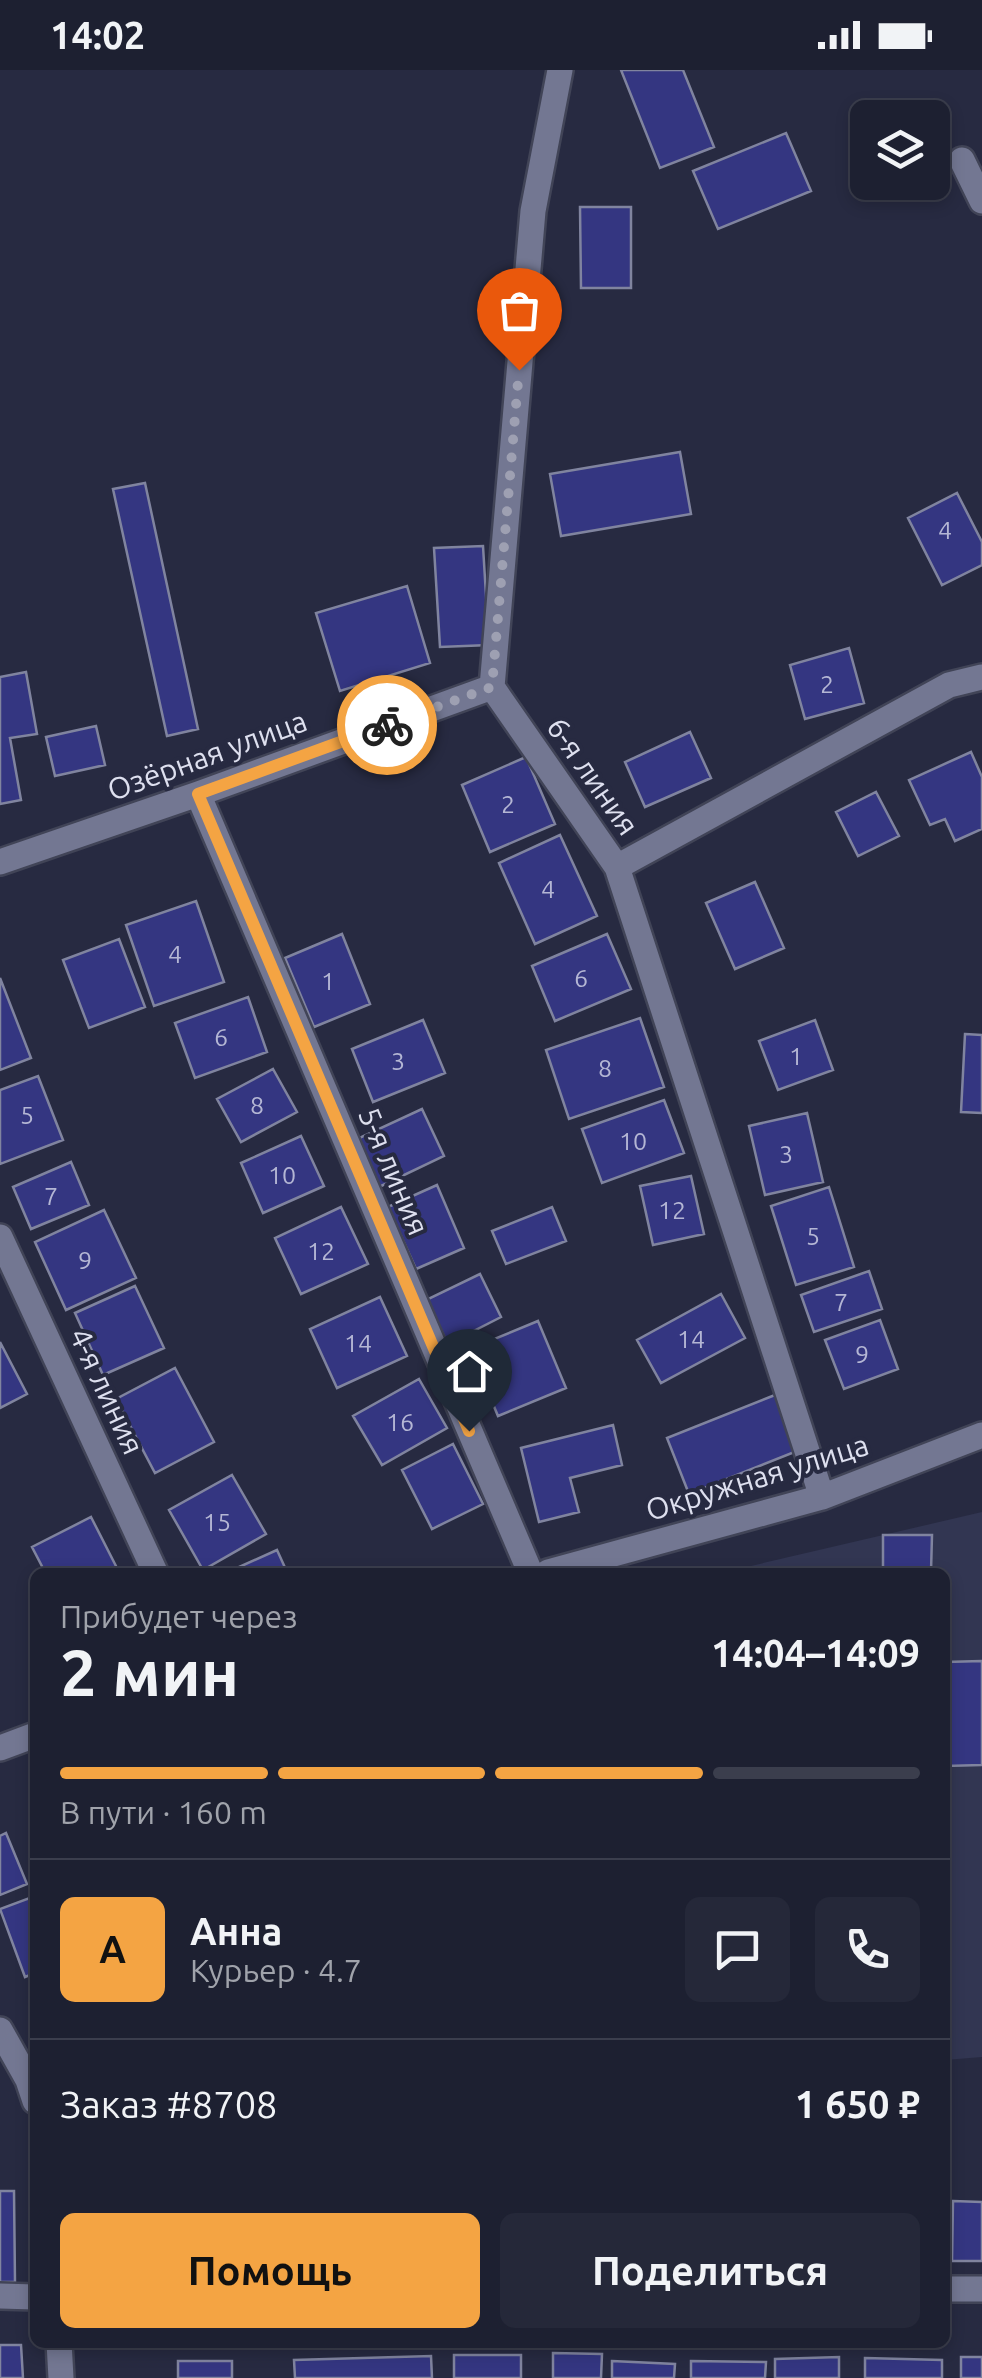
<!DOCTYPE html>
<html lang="ru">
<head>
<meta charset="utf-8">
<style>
  :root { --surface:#1d2031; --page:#252839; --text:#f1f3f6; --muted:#a0a3ab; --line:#3b3e4d; --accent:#f4a443 }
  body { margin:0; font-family:Ubuntu,sans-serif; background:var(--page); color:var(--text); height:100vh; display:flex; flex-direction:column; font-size:38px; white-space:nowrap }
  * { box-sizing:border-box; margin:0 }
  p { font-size:32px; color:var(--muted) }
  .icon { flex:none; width:55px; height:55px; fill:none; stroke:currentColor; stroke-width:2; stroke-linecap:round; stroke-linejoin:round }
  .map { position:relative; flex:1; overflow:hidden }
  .panel { position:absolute; left:30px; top:1498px; width:920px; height:780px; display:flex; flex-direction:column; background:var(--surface); border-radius:15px; box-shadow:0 5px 15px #0003,0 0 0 2px var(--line) }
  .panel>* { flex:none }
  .buttons { position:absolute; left:850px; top:30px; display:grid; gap:20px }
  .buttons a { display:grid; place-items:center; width:100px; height:100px; border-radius:15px; background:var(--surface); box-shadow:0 5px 15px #0003,0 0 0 2px var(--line); font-size:50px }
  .pin { position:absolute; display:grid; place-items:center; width:85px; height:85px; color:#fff; margin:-102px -42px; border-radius:50% 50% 50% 0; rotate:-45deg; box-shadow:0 0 10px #0007 }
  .pin .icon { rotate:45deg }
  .courier { position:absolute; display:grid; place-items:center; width:100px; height:100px; margin:-50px; border:8px solid #f4a443; border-radius:50%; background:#fff; color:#222; box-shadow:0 2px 12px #0007 }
  .overview em { font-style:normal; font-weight:700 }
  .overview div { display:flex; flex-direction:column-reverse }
  .overview { display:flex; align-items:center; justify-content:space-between; height:170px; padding:0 30px }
  h1 { font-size:65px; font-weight:700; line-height:75px }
  .bar { display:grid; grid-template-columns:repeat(4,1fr); gap:15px 10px; align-content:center; height:120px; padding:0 30px }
  .bar i { height:12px; border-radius:8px; background:var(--line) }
  .bar .current { background:var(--accent) }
  .bar p { grid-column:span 4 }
  .line { display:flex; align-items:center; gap:25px; padding:0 30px; border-top:2px solid var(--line) }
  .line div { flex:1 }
  .round { display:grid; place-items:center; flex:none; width:105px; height:105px; border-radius:15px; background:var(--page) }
  .primary-button { display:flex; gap:20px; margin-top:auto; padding:20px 30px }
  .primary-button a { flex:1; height:115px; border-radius:15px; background:var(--accent); color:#111; font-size:40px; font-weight:700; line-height:115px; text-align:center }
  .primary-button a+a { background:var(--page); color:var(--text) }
  .status { display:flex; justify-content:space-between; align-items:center; height:70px; padding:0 50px; background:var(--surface); direction:ltr }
  .status svg { height:28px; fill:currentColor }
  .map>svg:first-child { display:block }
</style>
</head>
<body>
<div class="status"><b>14:02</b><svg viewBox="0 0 49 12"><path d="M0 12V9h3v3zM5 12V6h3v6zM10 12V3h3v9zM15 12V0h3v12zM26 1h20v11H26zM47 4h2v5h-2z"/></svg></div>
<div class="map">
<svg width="982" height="2308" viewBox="0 0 982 2308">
  <rect width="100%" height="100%" fill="#272a41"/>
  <path fill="#323652" d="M982,1442V1987L945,1990V1502H725Z"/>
  <path fill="#343681" stroke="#80849f" stroke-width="2.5" d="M621,0H683L714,77L660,98Z
    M786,63L811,121L718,159L693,101Z
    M580,137H631V218H581Z
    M680,382L691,444L561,466L550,404Z
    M145,413L198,659L167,666L113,419Z
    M957,423L982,472V495L942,515L908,448Z
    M483,476L489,575L440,577L434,478Z
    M407,516L430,593L340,621L316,543Z
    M849,578L864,633L805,649L790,595Z
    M26,602L37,664L10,668L21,730L0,734V607Z
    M96,656L105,695L55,706L46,667Z
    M690,662L711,708L645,737L625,692Z
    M971,682L982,707V759L955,771L945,749L930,755L909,710Z
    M526,687L555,754L490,782L462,715Z
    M876,722L899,766L858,786L836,742Z
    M560,765L597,846L535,874L499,793Z
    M755,812L784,878L735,899L706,833Z
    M196,831L224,912L154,936L126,855Z
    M342,864L370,934L314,957L285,888Z
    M607,864L631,919L555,951L532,896Z
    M119,869L145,937L89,958L63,890Z
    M0,908L31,988L0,1000Z
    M248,927L267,982L195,1008L175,953Z
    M640,948L664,1017L569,1049L546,980Z
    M423,950L445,1003L373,1032L352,979Z
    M815,950L833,1000L778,1020L759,971Z
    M965,964L982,965V1043L961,1042Z
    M273,999L297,1042L241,1072L217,1029Z
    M38,1006L63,1070L0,1094V1020Z
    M664,1030L684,1083L602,1113L582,1059Z
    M422,1039L444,1086L379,1117L357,1069Z
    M807,1043L823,1112L765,1125L749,1056Z
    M301,1066L324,1116L263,1143L241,1093Z
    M71,1092L89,1135L31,1159L13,1117Z
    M691,1106L704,1164L653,1175L640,1116Z
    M437,1115L464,1178L416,1199L388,1137Z
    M829,1117L854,1197L796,1215L771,1136Z
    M341,1137L368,1194L301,1224L275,1168Z
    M552,1137L566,1171L506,1194L492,1161Z
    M104,1140L136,1208L66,1240L35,1172Z
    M869,1201L882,1239L814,1262L801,1225Z
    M480,1204L501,1247L448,1274L426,1230Z
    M135,1216L164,1278L103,1305L75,1243Z
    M721,1224L745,1268L661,1313L637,1270Z
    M380,1227L407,1286L337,1318L310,1259Z
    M880,1250L898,1299L844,1319L825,1270Z
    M538,1251L566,1318L498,1346L470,1279Z
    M0,1272L27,1324L0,1338Z
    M175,1298L214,1372L155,1403L116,1329Z
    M419,1309L447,1358L382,1395L353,1346Z
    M775,1325L797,1381L689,1424L667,1368Z
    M613,1355L622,1395L570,1408L579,1442L539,1452L521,1378Z
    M453,1374L483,1434L432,1459L402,1400Z
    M232,1405L266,1464L203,1500L169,1440Z
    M91,1447L119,1502H45L32,1477Z
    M883,1465H932L931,1502H883Z
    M277,1480L287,1502H228Z
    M982,1591V1695L945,1696V1592Z
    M6,1763L27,1814L0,1825V1766Z
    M35,1826V1903L25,1907L0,1839Z
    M0,2121H14L15,2212H0Z
    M953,2131L982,2132V2191H952Z
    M0,2275H21L23,2308H0Z
    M553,2283L602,2284L601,2308H553Z
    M454,2285H521V2308H454Z
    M431,2286L432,2308H295L294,2290Z
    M839,2287V2308H775V2289Z
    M961,2287H982V2308H961Z
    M865,2288L942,2290V2308H865Z
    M178,2291H232V2308H178Z
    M612,2291L675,2294L674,2308H612Z
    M691,2291L766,2292L765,2308H691Z"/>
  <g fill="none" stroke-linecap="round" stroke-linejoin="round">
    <defs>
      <path id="minor" d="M560,0L533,141L492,617L617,797L822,1427
        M962,90L982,131
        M198,724L530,1502
        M0,792L198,724L492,617
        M617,797L949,615L982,607
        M0,1167L155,1502
        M548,1502L822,1427L982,1365
        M0,1678L35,1665
        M0,1960L28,2010L35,2031
        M945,2219H982
        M0,2226L35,2227
        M59,2272L61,2308"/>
    </defs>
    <use href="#minor" stroke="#414457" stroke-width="30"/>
    <use href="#minor" stroke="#737792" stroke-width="25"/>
  </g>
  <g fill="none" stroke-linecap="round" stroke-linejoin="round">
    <path stroke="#9ea0b2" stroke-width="10" stroke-dasharray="0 18" d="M387,655L492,617L519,300"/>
    <path stroke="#f4a443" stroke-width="12" d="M387,655L198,724L469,1361"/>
  </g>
  <g text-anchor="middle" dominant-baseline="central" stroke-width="8" stroke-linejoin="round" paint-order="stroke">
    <g font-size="25" fill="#b4b6d4">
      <text x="945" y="460">4</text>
      <text x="827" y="614">2</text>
      <text x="508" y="734">2</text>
      <text x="548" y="819">4</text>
      <text x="175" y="884">4</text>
      <text x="581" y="908">6</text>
      <text x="328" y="911">1</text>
      <text x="221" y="967">6</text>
      <text x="796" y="986">1</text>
      <text x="398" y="991">3</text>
      <text x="605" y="998">8</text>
      <text x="257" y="1035">8</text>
      <text x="27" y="1045">5</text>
      <text x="633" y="1071">10</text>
      <text x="786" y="1084">3</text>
      <text x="282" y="1105">10</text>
      <text x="51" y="1126">7</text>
      <text x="672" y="1140">12</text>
      <text x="813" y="1166">5</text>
      <text x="321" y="1181">12</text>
      <text x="85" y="1190">9</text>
      <text x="841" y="1232">7</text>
      <text x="691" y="1269">14</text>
      <text x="358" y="1273">14</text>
      <text x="862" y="1284">9</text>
      <text x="400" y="1352">16</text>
      <text x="217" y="1452">15</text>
    </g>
    <g font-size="30" fill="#dee0ef" stroke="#272a41">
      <text transform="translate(207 685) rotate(-20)">Озёрная улица</text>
      <text transform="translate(593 706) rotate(55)">6-я линия</text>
      <text transform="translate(394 1101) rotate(67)">5-я линия</text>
      <text transform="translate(107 1321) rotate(65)">4-я линия</text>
      <text transform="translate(757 1407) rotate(-17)">Окружная улица</text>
    </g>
  </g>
</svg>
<div class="buttons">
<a><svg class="icon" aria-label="layers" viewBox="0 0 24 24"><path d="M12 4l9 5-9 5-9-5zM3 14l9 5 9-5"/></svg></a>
</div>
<div class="pin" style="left:519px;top:300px;background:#ea580c"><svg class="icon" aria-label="bag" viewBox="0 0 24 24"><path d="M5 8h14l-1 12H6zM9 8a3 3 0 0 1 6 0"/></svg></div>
<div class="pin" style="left:469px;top:1361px;background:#1f2937"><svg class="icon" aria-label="home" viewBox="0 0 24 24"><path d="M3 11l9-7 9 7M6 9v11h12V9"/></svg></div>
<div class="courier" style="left:387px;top:655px"><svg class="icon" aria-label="bike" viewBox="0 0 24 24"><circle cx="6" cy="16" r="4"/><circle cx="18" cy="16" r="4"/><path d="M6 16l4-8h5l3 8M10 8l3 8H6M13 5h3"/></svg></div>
<section class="panel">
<div class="overview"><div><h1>2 мин</h1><p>Прибудет через</p></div><em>14:04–14:09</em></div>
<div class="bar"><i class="current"></i><i class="current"></i><i class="current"></i><i></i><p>В пути · 160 m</p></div>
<div class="line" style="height:180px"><b class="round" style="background:var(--accent);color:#111">А</b><div><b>Анна</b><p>Курьер · 4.7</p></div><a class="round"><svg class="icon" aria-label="chat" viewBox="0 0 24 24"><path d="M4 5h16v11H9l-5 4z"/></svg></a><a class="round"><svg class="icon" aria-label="phone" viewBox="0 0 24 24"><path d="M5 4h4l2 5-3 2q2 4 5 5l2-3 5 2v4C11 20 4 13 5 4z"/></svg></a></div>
<div class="line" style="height:130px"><div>Заказ #8708</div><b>1 650 ₽</b></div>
<div class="primary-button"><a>Помощь</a><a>Поделиться</a></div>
</section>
</div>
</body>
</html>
